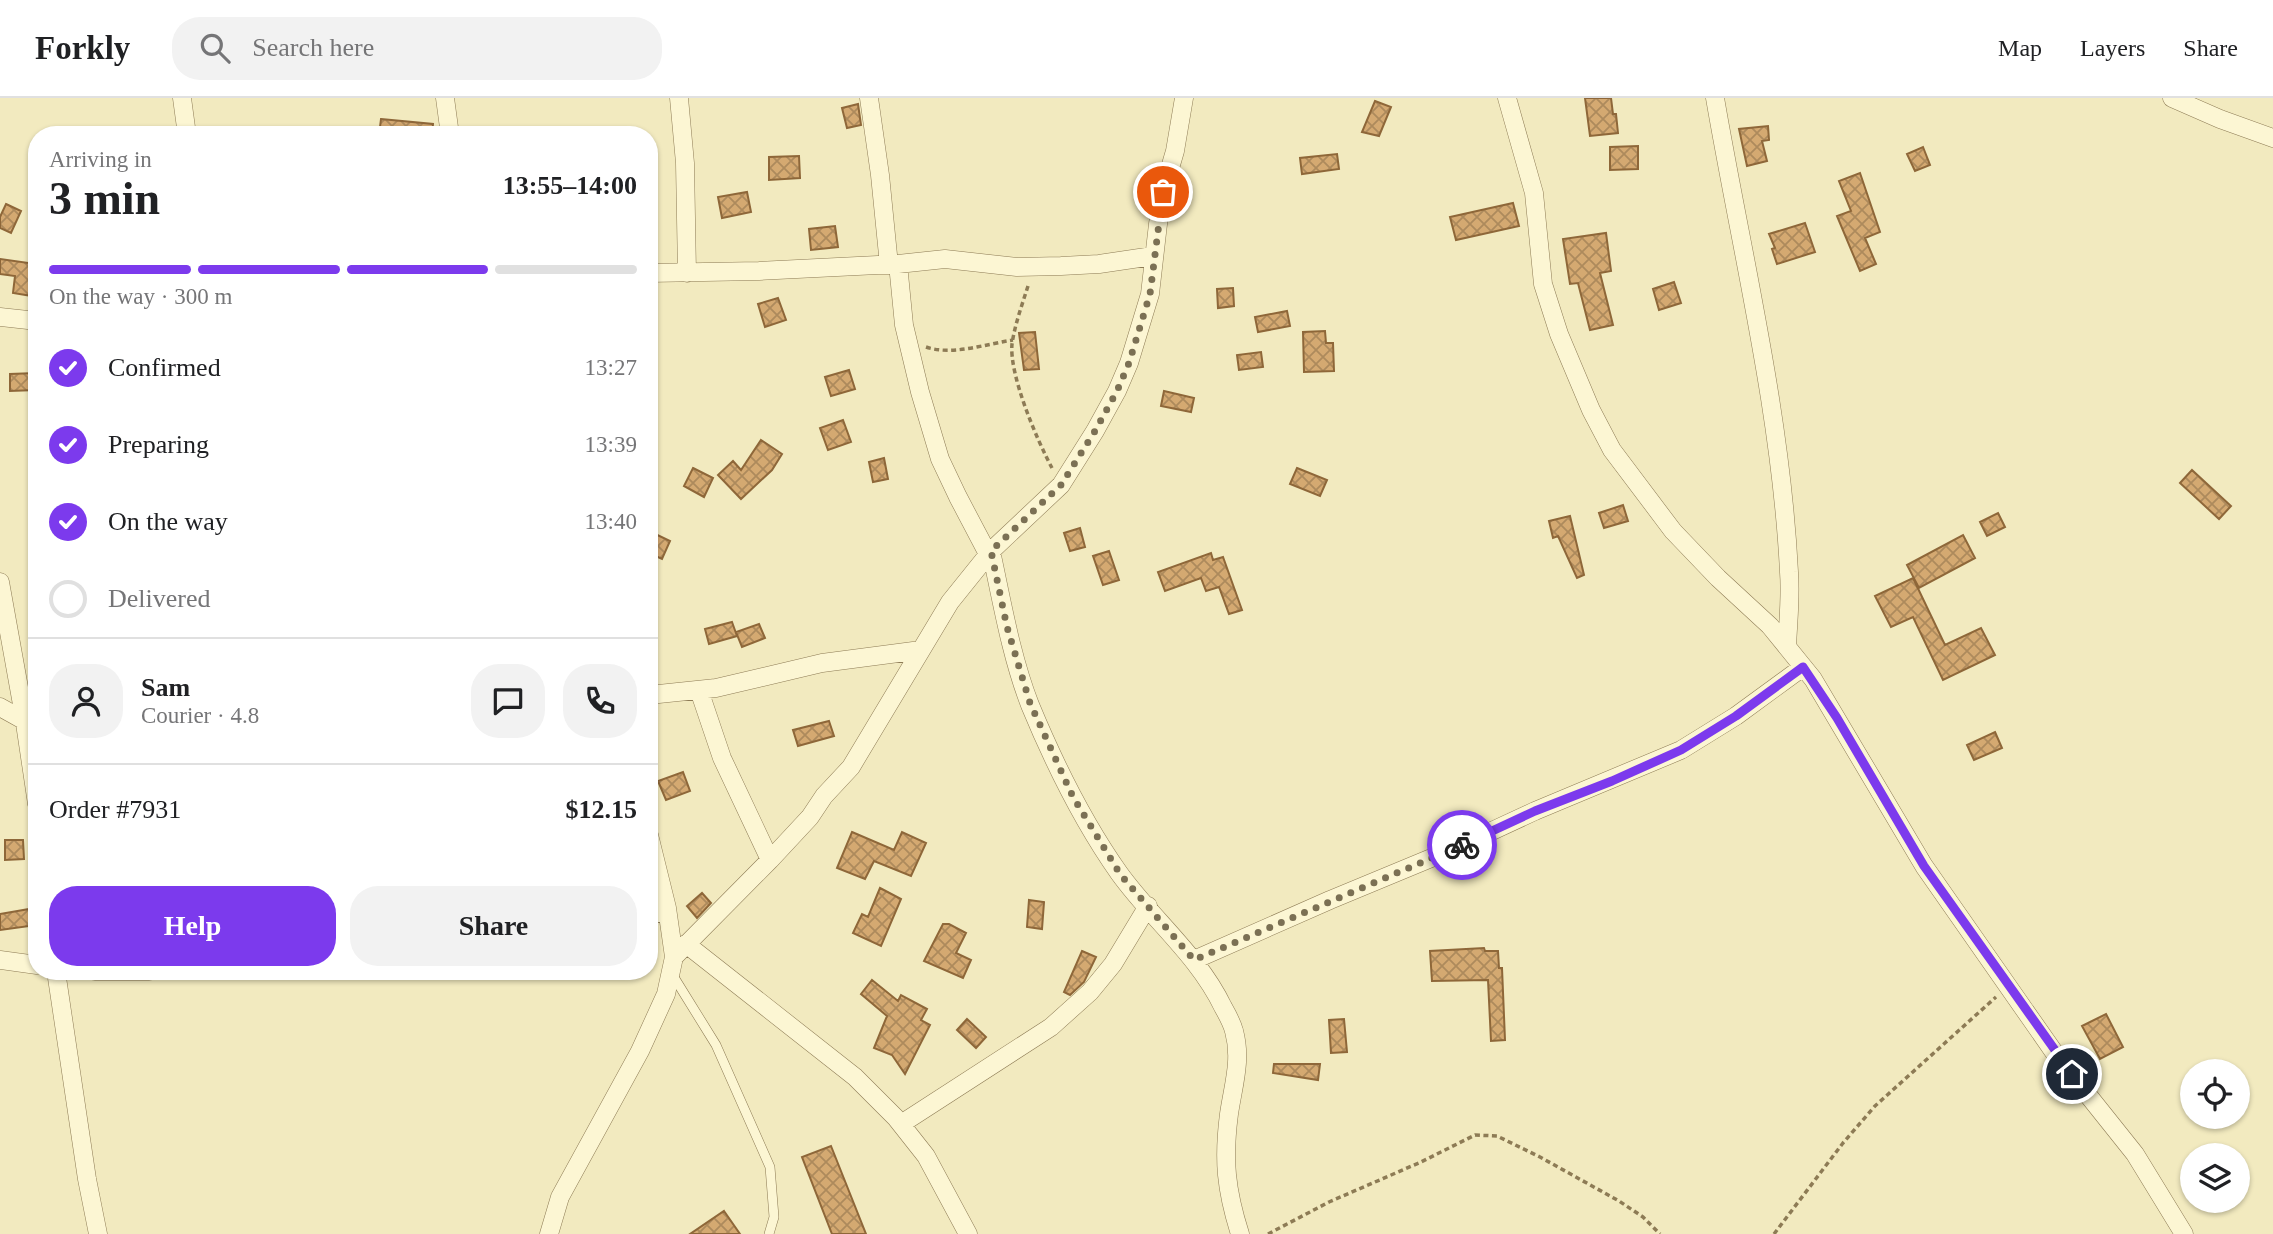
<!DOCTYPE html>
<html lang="en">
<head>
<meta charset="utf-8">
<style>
  :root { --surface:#fff; --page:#f2f2f2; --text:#202124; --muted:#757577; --line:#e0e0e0; --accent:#7c3aed }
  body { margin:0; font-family:Georgia,serif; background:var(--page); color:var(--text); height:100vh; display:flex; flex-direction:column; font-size:26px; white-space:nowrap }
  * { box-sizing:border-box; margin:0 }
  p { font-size:23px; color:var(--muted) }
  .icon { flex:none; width:38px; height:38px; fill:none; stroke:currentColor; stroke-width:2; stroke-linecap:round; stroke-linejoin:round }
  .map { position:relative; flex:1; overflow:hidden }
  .side { position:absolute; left:28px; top:28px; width:630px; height:854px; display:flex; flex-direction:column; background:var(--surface); border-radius:28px; box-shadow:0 2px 5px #0004 }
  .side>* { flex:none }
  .tools { position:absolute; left:2180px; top:961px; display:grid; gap:14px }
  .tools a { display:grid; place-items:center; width:70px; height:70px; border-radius:50%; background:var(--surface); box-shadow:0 2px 5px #0004; font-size:35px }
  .pin { position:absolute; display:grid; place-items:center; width:60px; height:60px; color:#fff; margin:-30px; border:4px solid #fff; border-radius:50%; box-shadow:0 2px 7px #0007 }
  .courier { position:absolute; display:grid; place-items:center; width:70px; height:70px; margin:-35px; border:5px solid #7c3aed; border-radius:50%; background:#fff; color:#222; box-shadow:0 2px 9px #0007 }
  .overview em { font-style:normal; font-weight:800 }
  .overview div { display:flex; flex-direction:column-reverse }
  .overview { display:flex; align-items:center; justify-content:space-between; height:119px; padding:0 21px }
  h1 { font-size:46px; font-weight:800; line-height:52px }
  .bar { display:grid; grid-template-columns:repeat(4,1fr); gap:10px 7px; align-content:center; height:84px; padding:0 21px }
  .bar i { height:9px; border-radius:5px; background:var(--line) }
  .bar .active { background:var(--accent) }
  .bar p { grid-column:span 4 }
  .line { display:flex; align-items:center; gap:18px; padding:0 21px; border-top:2px solid var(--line) }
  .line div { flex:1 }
  .round { display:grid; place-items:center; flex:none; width:74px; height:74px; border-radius:28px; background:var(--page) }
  ol { padding:0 21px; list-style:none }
  li { display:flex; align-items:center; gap:21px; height:77px }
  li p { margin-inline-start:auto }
  li .icon { padding:7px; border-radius:50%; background:var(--accent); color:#fff; stroke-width:4 }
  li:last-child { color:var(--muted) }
  li i { width:38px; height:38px; border:4px solid var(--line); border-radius:50% }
  .button { display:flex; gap:14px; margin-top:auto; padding:14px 21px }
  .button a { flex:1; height:80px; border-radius:28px; background:var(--accent); color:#fff; font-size:28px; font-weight:800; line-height:80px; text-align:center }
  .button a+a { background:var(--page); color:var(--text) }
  header { display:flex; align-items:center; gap:42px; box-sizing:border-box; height:98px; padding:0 35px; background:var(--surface); border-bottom:2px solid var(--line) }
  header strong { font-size:33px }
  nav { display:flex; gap:38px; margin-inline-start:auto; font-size:24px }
  .search { width:490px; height:63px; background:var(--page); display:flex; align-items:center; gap:18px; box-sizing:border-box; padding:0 24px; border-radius:28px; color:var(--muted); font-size:26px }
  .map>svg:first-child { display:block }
</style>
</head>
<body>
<header>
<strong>Forkly</strong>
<div class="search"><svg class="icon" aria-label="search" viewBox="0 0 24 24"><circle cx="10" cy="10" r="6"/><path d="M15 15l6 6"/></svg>Search here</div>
<nav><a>Map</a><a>Layers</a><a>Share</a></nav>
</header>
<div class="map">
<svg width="2273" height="1136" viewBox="0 0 2273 1136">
  <defs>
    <pattern id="building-cross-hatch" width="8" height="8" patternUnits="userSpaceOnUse" patternTransform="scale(1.75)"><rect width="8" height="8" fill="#d4a971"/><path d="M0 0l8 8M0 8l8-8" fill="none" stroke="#ad8a5c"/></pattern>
  </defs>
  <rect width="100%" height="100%" fill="#f2eabf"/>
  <path fill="url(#building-cross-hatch)" stroke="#8e6739" stroke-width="2" d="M1585,0H1611L1613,16H1616L1618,35L1590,38Z
    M1375,3L1391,9L1379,38L1362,34Z
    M858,6L861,27L847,30L842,10Z
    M381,21L433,26L432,37H379Z
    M1768,28L1769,42L1762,43L1767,63L1747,68L1739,31Z
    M1638,48V71L1610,72V49Z
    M1923,49L1930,67L1915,73L1907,56Z
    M1337,56L1339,71L1302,76L1300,60Z
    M799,58L800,80L769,82V59Z
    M1860,75L1880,134L1865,140L1876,166L1860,173L1837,118L1851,113L1839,83Z
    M747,94L751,114L722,120L718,99Z
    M1513,105L1519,128L1456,142L1450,119Z
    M6,106L21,113L11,135L0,130V119Z
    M1805,125L1815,154L1777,166L1772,151L1775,150L1769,136Z
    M835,128L838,149L811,152L809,131Z
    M1606,135L1611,173L1600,175L1613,227L1590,232L1578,185L1570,186L1563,141Z
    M0,161L36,166L32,198L13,195L15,178L0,176Z
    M1674,184L1681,205L1659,212L1653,191Z
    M1233,190L1234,208L1218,210L1217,191Z
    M778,200L786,222L765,229L758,206Z
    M1287,213L1290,228L1258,234L1255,219Z
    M1325,233L1326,245H1333L1334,273L1304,274L1303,234Z
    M1035,234L1039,271L1024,272L1019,235Z
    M1261,254L1263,269L1239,272L1237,257Z
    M849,272L855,291L831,298L825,279Z
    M36,275V292L10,293V276Z
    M1164,293L1194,300L1191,314L1161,308Z
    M843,322L851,344L828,352L820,330Z
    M761,342L782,356L772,372L741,401L718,377L733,363L741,372Z
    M884,360L888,381L873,384L869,364Z
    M693,370L713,380L704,399L684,388Z
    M1297,370L1327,382L1320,398L1290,386Z
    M2192,372L2231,408L2219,421L2180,385Z
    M1623,407L1628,423L1604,430L1599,415Z
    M1998,415L2005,429L1987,438L1980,424Z
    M1570,418L1584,477L1577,480L1558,438L1553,440L1549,423Z
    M1080,430L1085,449L1070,453L1064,435Z
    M649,433L670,443L662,461L649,455Z
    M1963,437L1975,460L1919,490L1907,467Z
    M1109,453L1119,482L1103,487L1093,458Z
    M1211,455L1213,462L1223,459L1242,512L1229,516L1219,489L1206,493L1201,480L1165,493L1158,474Z
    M1913,480L1945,547L1981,530L1995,557L1943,582L1913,519L1891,529L1875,498Z
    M732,524L737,538L709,546L705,531Z
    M759,526L765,540L742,549L736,534Z
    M829,623L834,638L798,648L793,632Z
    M1995,634L2002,650L1974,662L1967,647Z
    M683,674L690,693L666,702L658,683Z
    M852,734L894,752L902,734L926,745L911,778L874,763L865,781L837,770Z
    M5,742H23L24,761L5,762Z
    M880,790L901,801L881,848L853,835L862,816L868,819Z
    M702,795L711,805L697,820L687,808Z
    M1029,802L1044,804L1042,831L1027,829Z
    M35,810L37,827L0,832V816Z
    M943,826H949L966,835L956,855L971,862L963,880L924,863Z
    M1484,850L1485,853H1498L1499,870H1502L1505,942L1491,943L1488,882L1432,883L1430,853Z
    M1082,853L1096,859L1084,884L1070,897L1064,894Z
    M872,882L898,903L901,897L927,911L921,922L930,927L905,976L892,957L874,950L887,918L861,896Z
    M2106,916L2123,949L2100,961L2082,928Z
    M967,921L986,939L976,950L957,932Z
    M1344,921L1347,954L1331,955L1329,922Z
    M1274,966H1320L1318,982L1273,975Z
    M831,1048L866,1136H832L802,1059Z
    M724,1113L740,1136H690Z"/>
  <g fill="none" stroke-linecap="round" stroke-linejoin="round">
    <defs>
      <path id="lane" d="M672,876L716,947L770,1069L774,1119L769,1136"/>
      <path id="street" d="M182,0L187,37
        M445,0L450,37
        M679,0L685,65L687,175
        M869,0L880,77L889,167
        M1507,0L1534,95L1543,186L1559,236L1591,312L1612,352L1673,433L1718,480L1770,528L1813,581L1924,768L2056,957L2135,1056L2184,1136
        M1715,0C1742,157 1781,314 1789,474C1791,499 1788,524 1787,549
        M2172,0L2220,21L2273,40
        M898,166L904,227L920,294L940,361L958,399L988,456
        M649,175L759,173L898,166L945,161L1017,169L1061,168L1099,166L1153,158
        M0,219L37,223
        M991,453C1002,504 1011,558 1030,607C1054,665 1083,724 1119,775C1152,821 1198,857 1223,909C1227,916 1232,925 1234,933C1242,962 1233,988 1229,1016C1223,1062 1226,1092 1240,1136
        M0,484L23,612L37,706
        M699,592L722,660L770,762
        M649,597L716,590L822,565L921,552
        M0,609L25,623
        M649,817L667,813
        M686,846L855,979L896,1020L926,1058L968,1136
        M674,859L770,762L810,719L824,698L851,669L950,504L991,453L1061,387L1095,333L1117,293L1129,265L1150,196L1158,126L1163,94L1175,53L1184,0
        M0,862L37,867
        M1194,862L1330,802L1453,751L1535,713L1681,652L1736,618L1803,569
        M56,873L87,1081L98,1136
        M95,873H149
        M901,1026L1051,929L1090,894L1113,866L1148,808
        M549,1136L560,1099L640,953L666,896L674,859L667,810L649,737"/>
    </defs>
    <use href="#lane" stroke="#8d7b55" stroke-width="10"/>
    <use href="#street" stroke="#8d7b55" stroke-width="19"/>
    <path stroke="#8d7b55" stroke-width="3.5" stroke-dasharray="5 3.5" stroke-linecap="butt" d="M1028,188C1022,207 1015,226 1012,246C1009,277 1037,342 1052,370
      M926,249C952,258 986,246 1013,242
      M1268,1136L1329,1104L1421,1064L1475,1037L1497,1038L1540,1059L1619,1103L1643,1119L1660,1136
      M1774,1136L1843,1045L1875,1008L1996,899"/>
    <use href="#lane" stroke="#fcf6d3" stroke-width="9"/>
    <use href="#street" stroke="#fcf6d3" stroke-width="18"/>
  </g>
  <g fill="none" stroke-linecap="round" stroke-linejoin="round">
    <path stroke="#7b7054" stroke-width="7" stroke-dasharray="0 12.6" d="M1163,94L1150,196L1129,265L1117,293L1095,333L1061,387L991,453L1007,529L1030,605L1073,699L1120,776L1194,862L1462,747"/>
    <path stroke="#7c3aed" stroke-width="9" d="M1462,747L1535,713L1612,683L1681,652L1736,618L1803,569L1837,620L1924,768L2072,976"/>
  </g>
</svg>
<div class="tools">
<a><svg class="icon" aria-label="locate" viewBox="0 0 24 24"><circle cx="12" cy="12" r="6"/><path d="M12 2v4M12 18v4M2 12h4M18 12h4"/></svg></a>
<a><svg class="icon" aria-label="layers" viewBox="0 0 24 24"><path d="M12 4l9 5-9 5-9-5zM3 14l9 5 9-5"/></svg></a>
</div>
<div class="pin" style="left:1163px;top:94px;background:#ea580c"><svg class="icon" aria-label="bag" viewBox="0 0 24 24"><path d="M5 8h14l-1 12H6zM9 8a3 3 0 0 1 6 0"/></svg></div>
<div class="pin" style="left:2072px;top:976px;background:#1f2937"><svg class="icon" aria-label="home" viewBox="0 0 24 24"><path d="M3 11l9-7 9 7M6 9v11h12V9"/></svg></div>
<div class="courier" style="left:1462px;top:747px"><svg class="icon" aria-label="bike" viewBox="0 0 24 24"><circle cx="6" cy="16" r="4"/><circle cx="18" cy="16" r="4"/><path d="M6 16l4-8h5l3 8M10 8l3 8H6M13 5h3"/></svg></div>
<section class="side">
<div class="overview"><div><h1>3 min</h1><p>Arriving in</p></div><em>13:55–14:00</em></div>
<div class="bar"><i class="active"></i><i class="active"></i><i class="active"></i><i></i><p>On the way · 300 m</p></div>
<ol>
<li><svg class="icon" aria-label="check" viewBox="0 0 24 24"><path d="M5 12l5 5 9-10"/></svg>Confirmed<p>13:27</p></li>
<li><svg class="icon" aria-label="check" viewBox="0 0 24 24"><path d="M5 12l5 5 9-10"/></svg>Preparing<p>13:39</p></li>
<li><svg class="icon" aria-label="check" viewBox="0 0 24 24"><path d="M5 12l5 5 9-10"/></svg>On the way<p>13:40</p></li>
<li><i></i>Delivered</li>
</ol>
<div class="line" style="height:126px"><a class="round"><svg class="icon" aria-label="person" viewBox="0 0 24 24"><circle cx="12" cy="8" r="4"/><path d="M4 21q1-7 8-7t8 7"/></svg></a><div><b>Sam</b><p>Courier · 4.8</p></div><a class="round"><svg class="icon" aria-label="chat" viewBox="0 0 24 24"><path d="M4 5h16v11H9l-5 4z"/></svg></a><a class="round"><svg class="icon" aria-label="phone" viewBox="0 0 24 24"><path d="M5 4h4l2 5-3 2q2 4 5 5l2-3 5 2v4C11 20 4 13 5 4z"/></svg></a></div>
<div class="line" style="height:91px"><div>Order #7931</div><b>$12.15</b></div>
<div class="button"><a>Help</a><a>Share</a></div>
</section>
</div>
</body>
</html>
